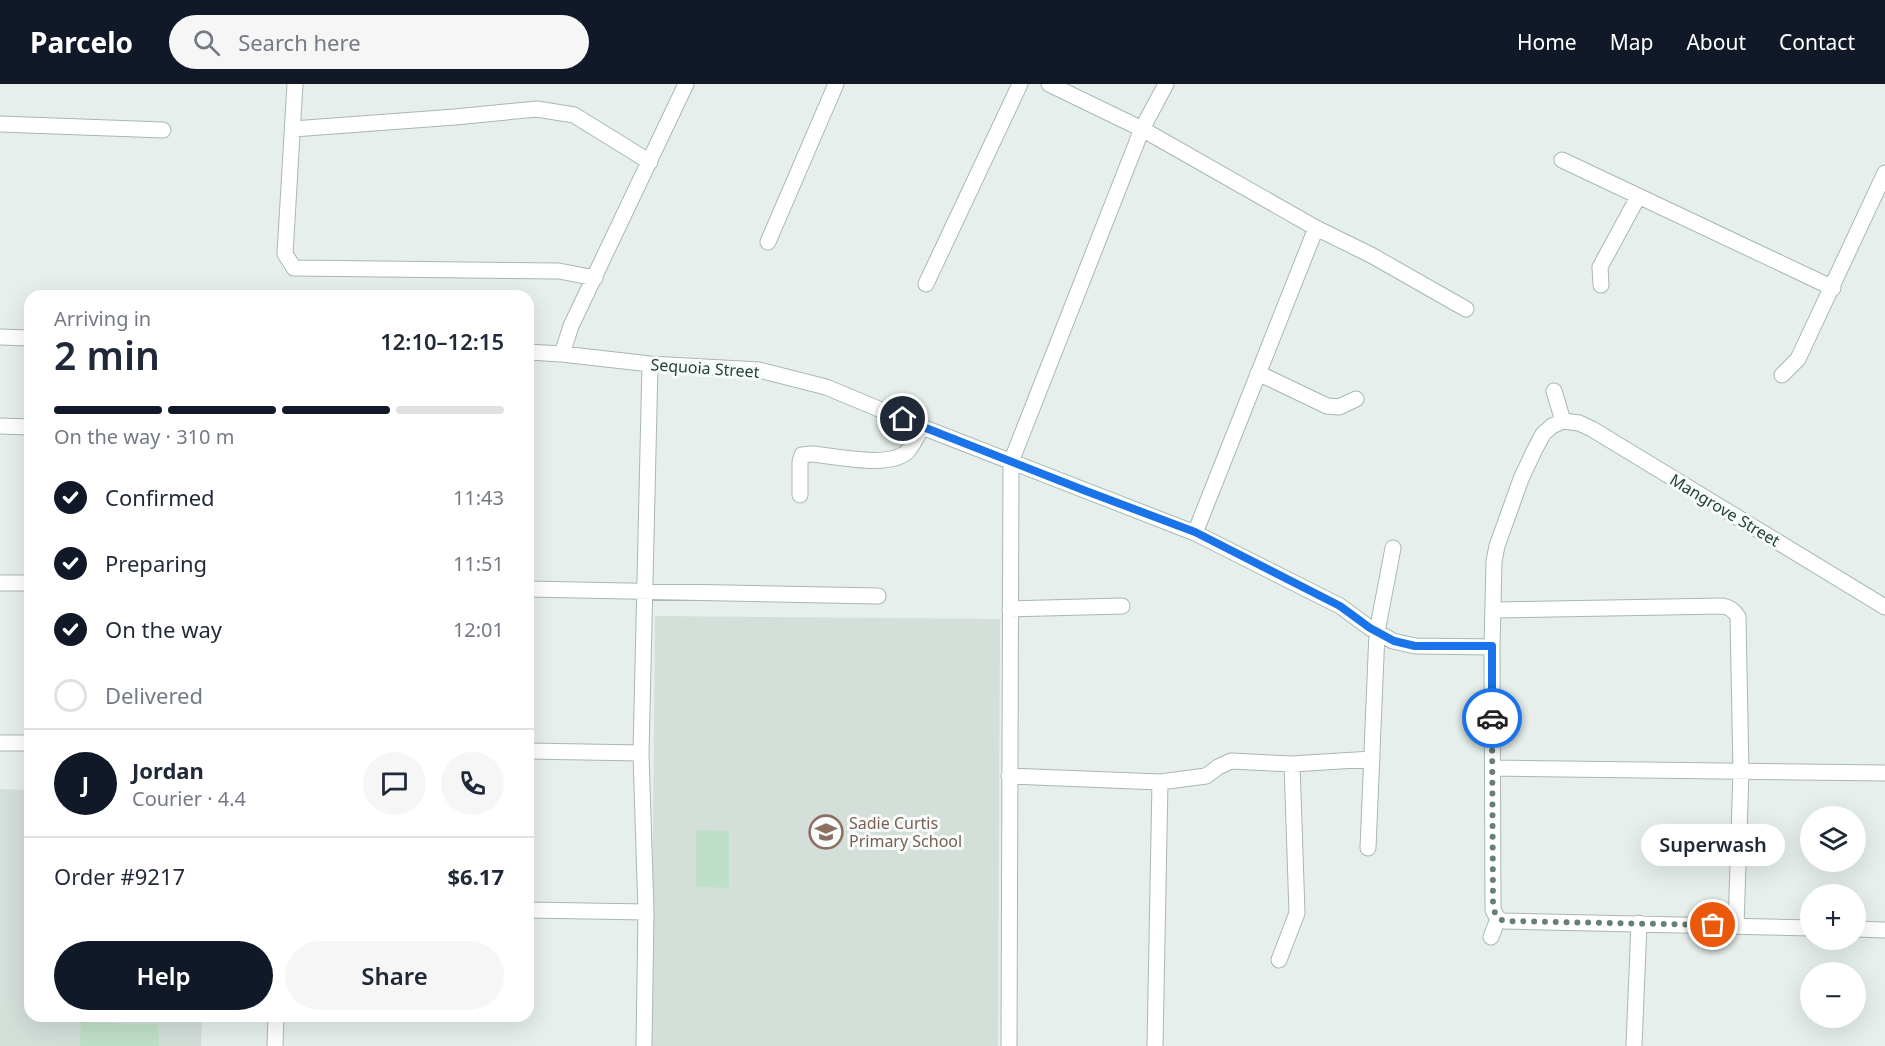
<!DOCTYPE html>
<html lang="en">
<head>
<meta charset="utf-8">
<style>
  :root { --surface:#fff; --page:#f6f6f7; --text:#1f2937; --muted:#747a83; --line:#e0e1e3; --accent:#111827 }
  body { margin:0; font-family:"Noto Sans",sans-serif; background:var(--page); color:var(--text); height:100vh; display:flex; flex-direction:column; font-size:22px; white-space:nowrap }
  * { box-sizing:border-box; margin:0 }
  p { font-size:20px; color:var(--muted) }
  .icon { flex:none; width:33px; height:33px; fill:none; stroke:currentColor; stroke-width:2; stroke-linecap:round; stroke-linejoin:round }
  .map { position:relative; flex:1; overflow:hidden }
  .side { position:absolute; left:24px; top:206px; width:510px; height:732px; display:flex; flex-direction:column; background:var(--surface); border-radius:18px; box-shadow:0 6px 24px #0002 }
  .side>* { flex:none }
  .fabs { position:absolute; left:1800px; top:722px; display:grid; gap:12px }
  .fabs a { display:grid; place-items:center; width:66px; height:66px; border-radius:50%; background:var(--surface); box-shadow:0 6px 24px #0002; font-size:30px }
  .pin { position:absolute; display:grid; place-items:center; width:51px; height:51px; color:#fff; margin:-26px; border:3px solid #fff; border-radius:50%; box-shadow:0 2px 6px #0007 }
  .courier { position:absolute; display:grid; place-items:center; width:60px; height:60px; margin:-30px; border:4px solid #1a73e8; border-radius:50%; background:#fff; color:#222; box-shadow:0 2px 8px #0007 }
  .bubble { position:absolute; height:42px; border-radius:21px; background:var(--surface); box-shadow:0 6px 24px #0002; font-size:20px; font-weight:600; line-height:42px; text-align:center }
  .overview em { font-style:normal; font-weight:600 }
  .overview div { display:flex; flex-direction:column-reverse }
  .overview { display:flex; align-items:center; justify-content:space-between; height:102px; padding:0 30px }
  h1 { font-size:39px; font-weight:600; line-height:45px }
  .bar { display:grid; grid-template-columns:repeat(4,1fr); gap:9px 6px; align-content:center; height:72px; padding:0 30px }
  .bar i { height:8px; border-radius:4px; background:var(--line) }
  .bar .on { background:var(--accent) }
  .bar p { grid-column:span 4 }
  .line { display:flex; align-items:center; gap:15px; padding:0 30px; border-top:2px solid var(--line) }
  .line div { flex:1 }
  .round { display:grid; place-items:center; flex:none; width:63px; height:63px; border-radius:32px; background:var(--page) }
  ol { padding:0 30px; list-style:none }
  li { display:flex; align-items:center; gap:18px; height:66px }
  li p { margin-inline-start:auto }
  li .icon { padding:6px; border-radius:50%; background:var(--accent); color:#fff; stroke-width:4 }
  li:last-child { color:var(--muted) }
  li i { width:33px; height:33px; border:3px solid var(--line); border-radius:50% }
  .action { display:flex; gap:12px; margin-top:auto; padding:12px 30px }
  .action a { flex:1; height:69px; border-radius:36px; background:var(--accent); color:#fff; font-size:24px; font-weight:600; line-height:69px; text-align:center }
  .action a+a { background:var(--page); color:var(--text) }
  header { display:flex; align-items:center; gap:36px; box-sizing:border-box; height:84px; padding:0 30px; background:var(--accent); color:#fff }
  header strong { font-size:28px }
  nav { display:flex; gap:33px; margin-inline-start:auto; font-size:21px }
  .search { width:420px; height:54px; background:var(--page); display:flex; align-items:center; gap:15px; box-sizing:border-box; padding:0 21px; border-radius:33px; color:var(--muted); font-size:22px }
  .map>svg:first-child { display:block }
</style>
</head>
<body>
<header>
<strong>Parcelo</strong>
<div class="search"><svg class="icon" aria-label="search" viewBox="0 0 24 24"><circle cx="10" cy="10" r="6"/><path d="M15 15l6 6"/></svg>Search here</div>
<nav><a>Home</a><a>Map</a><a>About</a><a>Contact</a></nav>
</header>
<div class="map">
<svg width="1885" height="962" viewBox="0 0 1885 962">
  <rect width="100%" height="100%" fill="#e6efeb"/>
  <path fill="#d4dfda" d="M655,532L1000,535L998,962H651Z
    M0,705L30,706V932H202L201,962H0Z"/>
  <path fill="#bfe0c8" d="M696,746L729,747V804L696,803Z
    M81,938L158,941L159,962H80Z"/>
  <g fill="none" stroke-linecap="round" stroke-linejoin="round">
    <defs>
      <path id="minor" d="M295,0L285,170L294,184L559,187L595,194
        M1049,0L1142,45L1316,144L1371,171L1466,225
        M0,40L163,46
        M293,45L455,33L537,25L574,31L650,78
        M1562,76L1833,204
        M768,158L836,0
        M926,200L1020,0
        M1601,201L1600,183L1638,113
        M0,253L30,254
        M528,268L562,270L650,280L759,286L826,303L922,343L1195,449L1340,522L1370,544L1393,557L1415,562L1492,563
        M562,270L571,242L686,0
        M1258,289L1327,322L1339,323L1356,315
        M1782,291L1798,275L1885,89
        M1554,307L1563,337
        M1563,337L1552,342L1543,350L1534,367L1521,395L1497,462L1494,477L1492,563L1493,826L1498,835L1504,837L1810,844
        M1563,337L1579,339L1592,345L1885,523
        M0,342L30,343
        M800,411V378L802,371L812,370C836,372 891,385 908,367C914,360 918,350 922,343
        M1195,449L1316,144
        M0,499H30
        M528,505L878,512
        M1010,525L1122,522
        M1493,526L1722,522C1730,523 1734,526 1738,533L1741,688L1736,842
        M0,659H30
        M528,667L641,669
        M1493,684L1885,689
        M1009,692L1160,698L1155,962
        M1160,698L1206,692L1218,683L1231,677L1292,680L1372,675
        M1368,764L1377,548L1393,464
        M528,826L646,828
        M1856,845L1885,846
        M1491,853L1498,835
        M1279,876L1297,829L1292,680
        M275,962L276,932
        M644,962L646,828L641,669L650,280
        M1009,962L1011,378L1142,45L1166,0
        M1634,962L1639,839"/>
    </defs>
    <use href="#minor" stroke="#a8b8b2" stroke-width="17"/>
    <use href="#minor" stroke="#fff" stroke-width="15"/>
  </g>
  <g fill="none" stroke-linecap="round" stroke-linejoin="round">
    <path stroke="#687f78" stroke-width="6" stroke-dasharray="0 10.8" d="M1492,634L1493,821C1494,829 1497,834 1504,837L1713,841"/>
    <path stroke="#1a73e8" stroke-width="8" d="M903,335L1086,407L1195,448L1340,522L1370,544L1394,557L1415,562H1492V634"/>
  </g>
  <defs>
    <symbol id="school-ring" viewBox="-11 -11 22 22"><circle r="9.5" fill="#f7fbf9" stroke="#8d6e63" stroke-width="1.5"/><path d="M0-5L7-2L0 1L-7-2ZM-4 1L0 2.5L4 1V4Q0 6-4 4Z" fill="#8d6e63"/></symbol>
  </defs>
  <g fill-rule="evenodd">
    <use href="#school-ring" x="807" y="729" width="38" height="38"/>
  </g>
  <g text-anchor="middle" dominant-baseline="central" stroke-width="6" stroke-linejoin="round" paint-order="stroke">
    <g font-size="16" fill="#24423a" stroke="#f7fbf9">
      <text transform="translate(705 284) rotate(4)">Sequoia Street</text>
      <text transform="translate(1725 426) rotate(31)">Mangrove Street</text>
    </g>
    <g font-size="16" fill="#785e54" stroke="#f7fbf9" text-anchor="start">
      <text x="849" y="739">Sadie Curtis<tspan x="849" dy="18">Primary School</tspan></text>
    </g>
  </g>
</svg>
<div class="fabs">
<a><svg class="icon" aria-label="layers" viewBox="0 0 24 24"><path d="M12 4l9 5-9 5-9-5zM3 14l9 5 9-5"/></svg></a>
<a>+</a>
<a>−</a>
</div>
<div class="pin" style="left:1713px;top:841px;background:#ea580c"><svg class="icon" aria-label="bag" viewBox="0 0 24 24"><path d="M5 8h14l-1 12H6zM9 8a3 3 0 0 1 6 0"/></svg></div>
<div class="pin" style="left:903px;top:335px;background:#1f2937"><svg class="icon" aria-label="home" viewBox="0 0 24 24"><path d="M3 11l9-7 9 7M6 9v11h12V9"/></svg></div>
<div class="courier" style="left:1492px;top:634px"><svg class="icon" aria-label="car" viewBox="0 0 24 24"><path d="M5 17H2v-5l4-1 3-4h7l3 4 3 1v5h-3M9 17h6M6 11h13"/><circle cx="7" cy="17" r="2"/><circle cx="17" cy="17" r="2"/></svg></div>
<div class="bubble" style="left:1641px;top:740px;width:144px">Superwash</div>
<section class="side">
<div class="overview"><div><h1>2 min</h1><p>Arriving in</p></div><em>12:10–12:15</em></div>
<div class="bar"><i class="on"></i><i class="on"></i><i class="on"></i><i></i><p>On the way · 310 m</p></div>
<ol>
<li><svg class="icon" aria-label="check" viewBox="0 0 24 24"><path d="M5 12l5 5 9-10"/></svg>Confirmed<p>11:43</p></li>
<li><svg class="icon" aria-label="check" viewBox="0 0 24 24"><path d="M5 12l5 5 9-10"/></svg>Preparing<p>11:51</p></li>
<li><svg class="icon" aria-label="check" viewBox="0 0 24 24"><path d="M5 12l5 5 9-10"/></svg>On the way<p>12:01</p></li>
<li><i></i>Delivered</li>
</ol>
<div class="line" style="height:108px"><b class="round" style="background:var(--accent);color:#fff">J</b><div><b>Jordan</b><p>Courier · 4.4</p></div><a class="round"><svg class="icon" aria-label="chat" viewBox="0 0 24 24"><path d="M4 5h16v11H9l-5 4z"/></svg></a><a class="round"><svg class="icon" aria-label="phone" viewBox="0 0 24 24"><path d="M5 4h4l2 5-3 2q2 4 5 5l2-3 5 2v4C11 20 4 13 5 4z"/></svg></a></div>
<div class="line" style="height:78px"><div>Order #9217</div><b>$6.17</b></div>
<div class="action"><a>Help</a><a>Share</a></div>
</section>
</div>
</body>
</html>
